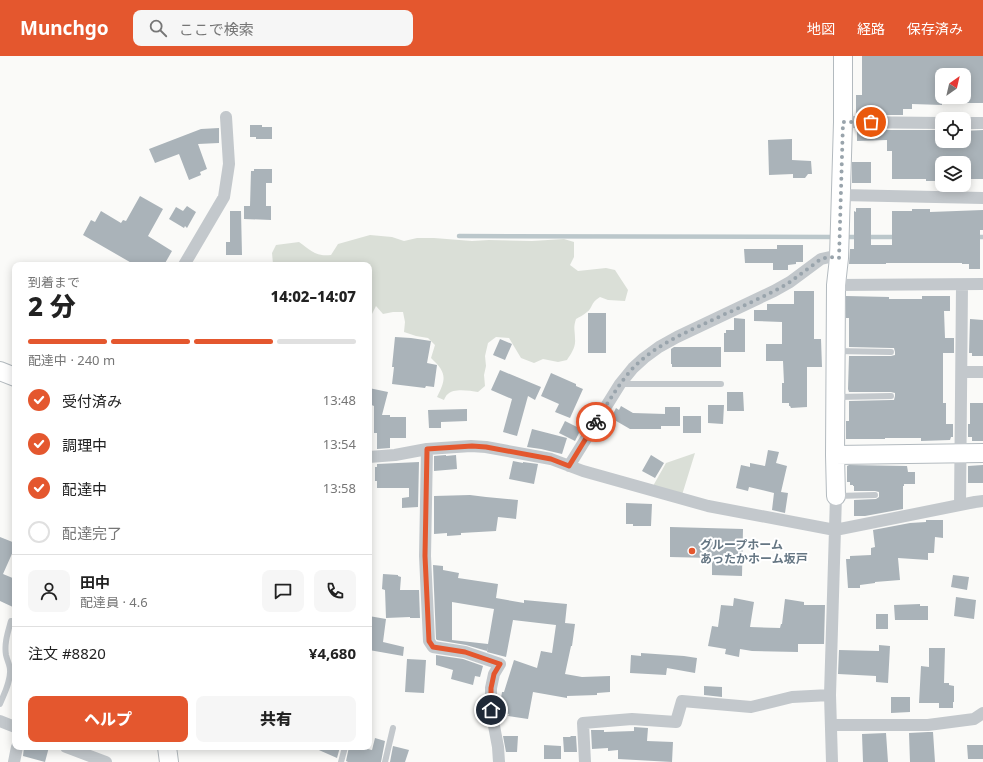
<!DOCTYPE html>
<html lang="ja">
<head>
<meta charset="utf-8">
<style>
  :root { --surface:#fff; --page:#f6f6f6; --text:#222; --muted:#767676; --line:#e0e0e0; --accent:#e4572e }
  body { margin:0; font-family:"Noto Sans","Noto Sans JP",sans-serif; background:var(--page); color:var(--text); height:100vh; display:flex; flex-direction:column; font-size:15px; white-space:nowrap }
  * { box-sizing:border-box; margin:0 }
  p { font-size:13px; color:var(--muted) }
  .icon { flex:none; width:22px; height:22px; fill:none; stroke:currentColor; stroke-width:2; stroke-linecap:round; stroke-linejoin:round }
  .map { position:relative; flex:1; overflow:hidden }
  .drawer { position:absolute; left:12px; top:206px; width:360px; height:488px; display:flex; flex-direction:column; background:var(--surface); border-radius:8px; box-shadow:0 2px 10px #0003 }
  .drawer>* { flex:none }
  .needle { width:26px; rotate:34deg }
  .fabs { position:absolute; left:935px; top:12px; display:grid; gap:8px }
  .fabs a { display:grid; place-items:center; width:36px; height:36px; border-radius:8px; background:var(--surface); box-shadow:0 2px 10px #0003; font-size:20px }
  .pin { position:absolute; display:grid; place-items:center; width:34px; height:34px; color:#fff; margin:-17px; border:2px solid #fff; border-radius:50%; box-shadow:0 1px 4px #0007 }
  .courier { position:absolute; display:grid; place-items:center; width:40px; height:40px; margin:-20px; border:3px solid #e4572e; border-radius:50%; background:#fff; color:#222; box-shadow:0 1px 5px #0007 }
  .summary em { font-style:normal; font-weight:800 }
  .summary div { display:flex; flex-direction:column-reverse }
  .summary { display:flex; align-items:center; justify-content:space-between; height:68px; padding:0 16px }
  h1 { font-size:26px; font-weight:800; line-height:30px }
  .bar { display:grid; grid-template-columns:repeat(4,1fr); gap:6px 4px; align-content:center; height:48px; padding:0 16px }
  .bar i { height:5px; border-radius:3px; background:var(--line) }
  .bar .on { background:var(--accent) }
  .bar p { grid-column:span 4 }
  .line { display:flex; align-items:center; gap:10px; padding:0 16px; border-top:1px solid var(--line) }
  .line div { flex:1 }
  .round { display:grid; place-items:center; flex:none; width:42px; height:42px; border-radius:8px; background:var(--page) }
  ol { padding:0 16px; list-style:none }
  li { display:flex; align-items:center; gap:12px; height:44px }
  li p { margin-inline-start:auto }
  li .icon { padding:4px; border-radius:50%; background:var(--accent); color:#fff; stroke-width:4 }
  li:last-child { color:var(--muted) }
  li i { width:22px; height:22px; border:2px solid var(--line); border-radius:50% }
  .action { display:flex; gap:8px; margin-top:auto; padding:8px 16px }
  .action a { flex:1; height:46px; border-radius:8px; background:var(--accent); color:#fff; font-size:16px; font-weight:800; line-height:46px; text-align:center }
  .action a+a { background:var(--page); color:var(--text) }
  header { display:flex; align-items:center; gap:24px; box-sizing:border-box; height:56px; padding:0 20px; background:var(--accent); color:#fff }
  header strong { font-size:19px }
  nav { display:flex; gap:22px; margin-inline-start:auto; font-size:14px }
  .search { width:280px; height:36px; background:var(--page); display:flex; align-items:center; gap:10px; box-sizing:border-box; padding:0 14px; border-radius:8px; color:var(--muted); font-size:15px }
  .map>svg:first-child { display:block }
</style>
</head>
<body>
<header>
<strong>Munchgo</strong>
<div class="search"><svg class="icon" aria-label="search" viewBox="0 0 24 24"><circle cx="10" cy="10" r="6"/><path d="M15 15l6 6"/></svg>ここで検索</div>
<nav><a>地図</a><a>経路</a><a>保存済み</a></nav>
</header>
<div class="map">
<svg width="983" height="706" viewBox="0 0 983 706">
  <rect width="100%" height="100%" fill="#fafaf8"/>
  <path fill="#dadfd7" d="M370,179L392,181L404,185L417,182H434L472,185L489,184L532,185L564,183L574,186V201L570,209L578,215L606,212L615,214L628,234L625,245L608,244L600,241C590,247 593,252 587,256C584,259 579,261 576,263C573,272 575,274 575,283C576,291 571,298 567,304L558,306L543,303L534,307L521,302L509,282L496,281L488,287L485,300L486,310L484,319L485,330L478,336C470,335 454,332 448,338C446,339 445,342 444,344L437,341C447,322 446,316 431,302L435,289L428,282L416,280L404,276L405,266L403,256H393L383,258L376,250L372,258L369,260V209H275L273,208L272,197L276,189L299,186C310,194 316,201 331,199L338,188Z
    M695,397L682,439L653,430L666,407Z"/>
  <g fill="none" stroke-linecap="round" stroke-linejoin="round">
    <path stroke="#bbc7cb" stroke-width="4.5" d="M459,180L835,181
      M843,181H859
      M867,181H897
      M975,181H983"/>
  </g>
  <path fill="#aab3b9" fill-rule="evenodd" d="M862,0H983V47H964V19H942V49L912,48V53H903V59H856V39H862Z
    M250,69H262V71H272V83H256V81H250Z
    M219,72V87L198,88L207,113L200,116L201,119L189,124L179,98L155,107L149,93L201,73Z
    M857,74H938V79H940L939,80H942V85H964V75L983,74V123H964V107H942V125H926V123H892V95H887V84L857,85Z
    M792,83V104L811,105L812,118H808L805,122H793V118L769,119L768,84Z
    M852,106H871V127H852Z
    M254,113H272V127H266V150H271V164L244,163V150H250L251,115H254Z
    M140,140L163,153L148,180L172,195L164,209H135L83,179L91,164L95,166L101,155L121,167L123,164L126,165Z
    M187,150L196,156L187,172L185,170L184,172L169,163L176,151L183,155Z
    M856,152H871V189H892V155H912V153H930V156L983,154V174H980V213H969V208H962V207H886V208H849L850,193H854V155L856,156Z
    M230,155H241L242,199H226V186H230Z
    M777,189H803V206H796V208L788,209V214H773V207H745L744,193H777Z
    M794,235H814V283H821L822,311H807V351L791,352L790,350H789V347H782V327H784L783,305H766V288H782V266L754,265V254H767V248H794Z
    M846,240L889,241V243H922V240H950V255H944L945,282H954V297H943V347H946V368H953V381H951L950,384L921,385V382H885V383H846V365H849V345L891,344H894L895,340V337L891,336H849L848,333L849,300H891L895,299V296L894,292H891L849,291V262H846Z
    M588,257H606V297H588Z
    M734,262L745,263V296H724V277H726V274H734Z
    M970,263L983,264V300H972V297H969Z
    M395,281L411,282L431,285L427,307L437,309L434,331L426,330L425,332L392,328L394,311H392Z
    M500,283L512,288L505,304L493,299Z
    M674,291H721V311H672V308H671V293Z
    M500,314L541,331L535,344L528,340L517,380L503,376L512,343L491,334Z
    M551,317L576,328V330L583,333L570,362L555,356L559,348L541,340Z
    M369,332L388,336L382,359H390V361H406V382H390V392L377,393V377H374V350L369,348Z
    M727,336H743L744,355H727Z
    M970,347H983V385H972V381H968V368H970Z
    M708,349H724L723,368L708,367Z
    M621,350L633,357L665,358V351H680V370H661V373H630L611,362L616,352L619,354Z
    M467,353V365L441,366V372H429L428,354Z
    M683,360H701V377H683Z
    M565,365L581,373L575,385L559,377Z
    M532,373L567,382L562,398L541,393L527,391Z
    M768,394L779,396L776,407L787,410L781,436L788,437L785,457L772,454L774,437L749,431L748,435L736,432L741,409L750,411V407L765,410Z
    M446,399V400L456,399L457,413L434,415V400Z
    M651,399L664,407L655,422L642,415Z
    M513,405L523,407V406L538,408L534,428L509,423Z
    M419,406L418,451L402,452V442L409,441V432H377V425H375V411H377V408Z
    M849,409L907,410L908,416H915V428H904V430H903V453L865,460H854V444L876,443L879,441V436L875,435H854V430H853V429H850V426H847V410Z
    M983,409V427H968V410Z
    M470,439L486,441L518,444L516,463L498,461L496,475L461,477V479L447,480V477L434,478V440Z
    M626,447L652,448L651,470H633V468H626Z
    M926,464H943V482L935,481L934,497H928V504L898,502L900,524L875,526V527L860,529V532H848L846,503H850V500L871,499V492L875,491L873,474L910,467L926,466Z
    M670,471L743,473L742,520L712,519V502L670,501Z
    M0,481L15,487V491L3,518L15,523V552L0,545Z
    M433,509L443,510V514L459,517L458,522L498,528L496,542L524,547V544L567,548L565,567L575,568L572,590H571L565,618L582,621L610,620V636L597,637V639L567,640V642L533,636L528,663L508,660L509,658L499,656L498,642H501L502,636H504L514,604L537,612L541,595L552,597L556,569L513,564L506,601L487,596L488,591L487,595L466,589L437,584L436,583ZM452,546L494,553L488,588L452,584Z
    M383,518L398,519V520L401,521L400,534H419L420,562H410V561L386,562L385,534L382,533Z
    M953,519L969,521L967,534L951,531Z
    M956,541L976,544L974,563L954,560Z
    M734,542L754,546L750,571L780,572L781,568H782L785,543L804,546V549H825L824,588H798V596L752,595L740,593L739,601L725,598L726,593L708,590L712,570L718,571L721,549L733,550Z
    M920,548V550H928V564H895L894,549Z
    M876,558H888V573H876Z
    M369,560L386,563L383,586L404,591L403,600L369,594Z
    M879,589L890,590L888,627L876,626V620L838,618L839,594L879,595Z
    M929,592H945L944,627H949V629L954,630V646H953V652H939V647H919L921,610L929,611Z
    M641,597L684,600L697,602L695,617L667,612L666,619L630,617L631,599L641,600Z
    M436,599L463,603L483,610L480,621L475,620L473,629L451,623L453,614L436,609Z
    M407,603L426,604L424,637L405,636Z
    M704,630L722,631V641L704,639Z
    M891,641H910V656L891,657Z
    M634,671L648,672L647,685L673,686L672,706L618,703V694L608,695V692L592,693L591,674H604V676L634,675Z
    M928,676H933L935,706H910L909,677Z
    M886,677L888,706H863L862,678Z
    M503,680H518L517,696H506Z
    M571,680H576L577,696H564L563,681H570Z
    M375,682L385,685L381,706H348L346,705L349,691H359L372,694Z
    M544,689L561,690V703H544Z
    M967,689H983V703H968Z
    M393,690L409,694L405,706H390Z
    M24,691H49L45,706L23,700Z
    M312,691H340L337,702Z"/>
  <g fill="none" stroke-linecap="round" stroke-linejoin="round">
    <defs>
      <path id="secondary" d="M0,315L15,321
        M835,399L983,397
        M836,440L835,399L836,229L839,202L843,66V0
        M167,691L169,706"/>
    </defs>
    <use href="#secondary" stroke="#b3babf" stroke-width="20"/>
    <path stroke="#c3c8cc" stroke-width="6" d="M837,295L891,296
      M620,328H721
      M837,341L891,340
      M837,440L875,439
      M0,648C4,638 11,625 10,614C10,609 7,604 6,599C4,587 8,576 11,565
      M341,706L345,691
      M385,706L393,672"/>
    <path stroke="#c3c8cc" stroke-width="12" d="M843,66L942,67
      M964,67H983
      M841,139L983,142
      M184,209L224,141L229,108L226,61
      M836,229L983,228
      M962,316H983
      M427,393L425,500L429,585L433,591L465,596L500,608L494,618L491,632V654L498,691L499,706
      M369,401L395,399L427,393L471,390L486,391L551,403L583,415L708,450L835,474L975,446L983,445
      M569,410L620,328L633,312L644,302L659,291L677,281L774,235L790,226L821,203L830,201L839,202
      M960,449C960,376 962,302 962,229
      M0,665L15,671
      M831,669H928L974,663L983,657
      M66,691L106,706
      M14,706L17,691
      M585,706L583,667L632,663L676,666L682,645L751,651L792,641L830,639
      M832,706L830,639L836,440"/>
    <use href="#secondary" stroke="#fff" stroke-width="18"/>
  </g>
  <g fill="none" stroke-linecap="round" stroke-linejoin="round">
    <path stroke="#99a4ac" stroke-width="4" stroke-dasharray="0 7.2" d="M596,366C608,347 619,327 634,311C653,292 677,280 702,269C728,256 756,245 782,231L790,226L821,203L830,201L839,202L843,66H871"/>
    <path stroke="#e4572e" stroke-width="5" d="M491,654V632L494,618L500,608L465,596L433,591L429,585L425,500L427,393L472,390L486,391L551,403L569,410L596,366"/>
  </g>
  <circle fill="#e4572e" stroke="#fff" stroke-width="1.5" cx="692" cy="495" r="4"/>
  <g text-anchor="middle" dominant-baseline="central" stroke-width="4" stroke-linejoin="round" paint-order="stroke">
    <g font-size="12" font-weight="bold" fill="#657683" stroke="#fff" text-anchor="start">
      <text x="700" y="488">グループホーム<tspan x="700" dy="14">あったかホーム坂戸</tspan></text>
    </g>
  </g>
</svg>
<div class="fabs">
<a><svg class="needle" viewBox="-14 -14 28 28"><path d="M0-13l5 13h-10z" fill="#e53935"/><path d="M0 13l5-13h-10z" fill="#767676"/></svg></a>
<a><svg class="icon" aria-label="locate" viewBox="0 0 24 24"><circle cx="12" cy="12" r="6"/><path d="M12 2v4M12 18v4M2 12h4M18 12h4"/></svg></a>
<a><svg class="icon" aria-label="layers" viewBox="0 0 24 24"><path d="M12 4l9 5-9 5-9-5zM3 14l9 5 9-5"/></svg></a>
</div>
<div class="pin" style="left:871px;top:66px;background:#ea580c"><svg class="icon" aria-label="bag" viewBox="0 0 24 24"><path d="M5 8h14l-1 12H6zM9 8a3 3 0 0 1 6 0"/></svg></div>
<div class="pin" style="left:491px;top:654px;background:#1f2937"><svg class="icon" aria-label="home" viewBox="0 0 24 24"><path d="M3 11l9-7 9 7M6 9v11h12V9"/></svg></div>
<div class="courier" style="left:596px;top:366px"><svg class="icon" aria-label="bike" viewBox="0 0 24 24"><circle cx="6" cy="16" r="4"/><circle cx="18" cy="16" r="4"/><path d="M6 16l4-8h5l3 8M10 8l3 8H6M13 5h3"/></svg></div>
<section class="drawer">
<div class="summary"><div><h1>2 分</h1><p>到着まで</p></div><em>14:02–14:07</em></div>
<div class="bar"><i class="on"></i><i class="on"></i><i class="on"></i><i></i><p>配達中 · 240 m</p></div>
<ol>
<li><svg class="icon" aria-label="check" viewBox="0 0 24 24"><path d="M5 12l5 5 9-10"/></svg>受付済み<p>13:48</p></li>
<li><svg class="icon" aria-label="check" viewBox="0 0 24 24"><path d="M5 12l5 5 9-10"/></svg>調理中<p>13:54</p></li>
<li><svg class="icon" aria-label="check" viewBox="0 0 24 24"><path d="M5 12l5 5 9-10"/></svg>配達中<p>13:58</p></li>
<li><i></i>配達完了</li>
</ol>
<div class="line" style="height:72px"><a class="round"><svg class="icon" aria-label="person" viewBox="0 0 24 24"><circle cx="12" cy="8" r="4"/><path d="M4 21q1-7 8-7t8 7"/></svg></a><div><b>田中</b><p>配達員 · 4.6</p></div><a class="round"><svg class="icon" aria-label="chat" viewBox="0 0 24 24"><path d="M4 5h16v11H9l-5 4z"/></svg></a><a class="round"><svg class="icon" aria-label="phone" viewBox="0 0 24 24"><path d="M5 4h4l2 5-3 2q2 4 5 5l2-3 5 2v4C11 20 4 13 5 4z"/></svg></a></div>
<div class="line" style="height:52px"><div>注文 #8820</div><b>¥4,680</b></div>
<div class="action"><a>ヘルプ</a><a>共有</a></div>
</section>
</div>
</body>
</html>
